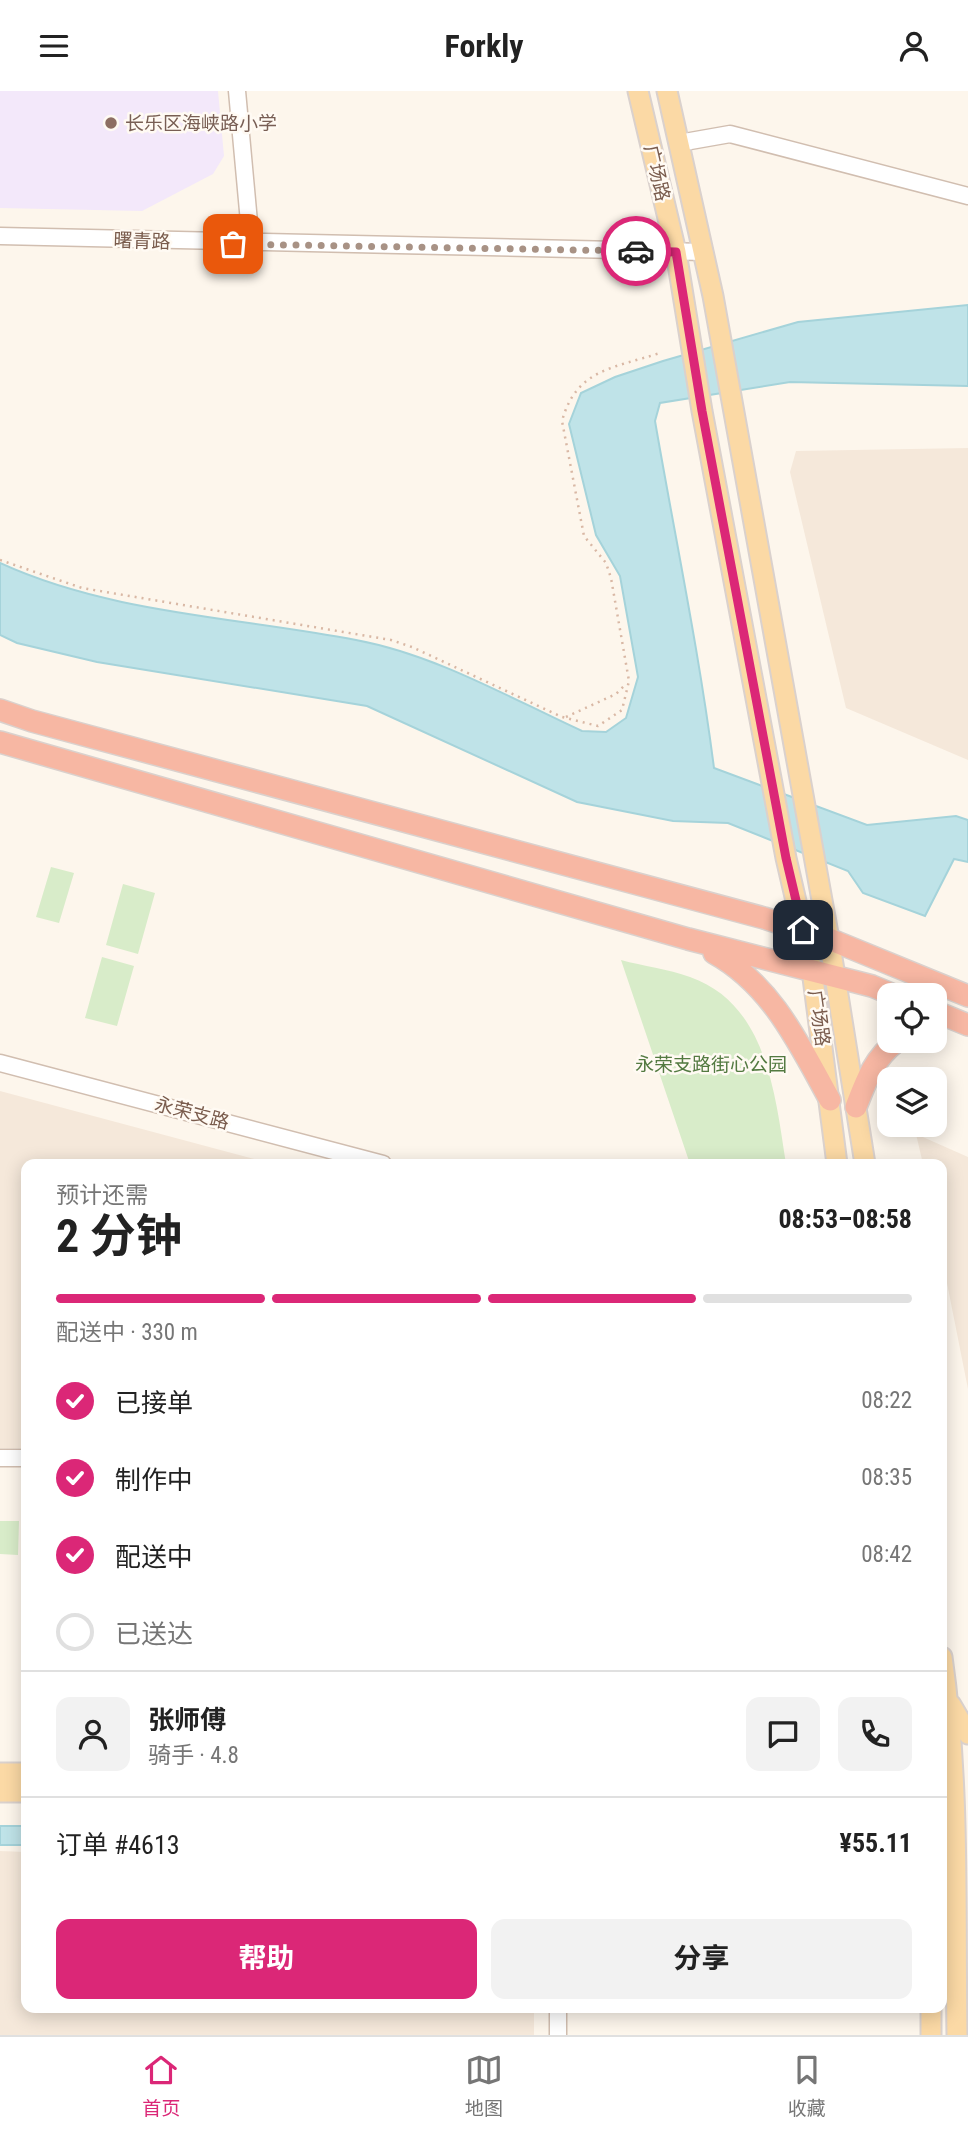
<!DOCTYPE html>
<html lang="zh">
<head>
<meta charset="utf-8">
<style>
  :root { --surface:#fff; --page:#f2f2f2; --text:#222; --muted:#767676; --line:#e0e0e0; --accent:#db2777 }
  body { margin:0; font-family:"Roboto Condensed","Noto Sans SC",sans-serif; background:var(--page); color:var(--text); height:100vh; display:flex; flex-direction:column; font-size:26px; white-space:nowrap }
  * { box-sizing:border-box; margin:0 }
  p { font-size:23px; color:var(--muted) }
  .icon { flex:none; width:38px; height:38px; fill:none; stroke:currentColor; stroke-width:2; stroke-linecap:round; stroke-linejoin:round }
  .map { position:relative; flex:1; overflow:hidden }
  .details { position:absolute; left:21px; top:1068px; width:926px; height:854px; display:flex; flex-direction:column; background:var(--surface); border-radius:14px; box-shadow:0 4px 18px #0003 }
  .details>* { flex:none }
  .controls { position:absolute; left:877px; top:892px; display:grid; gap:14px }
  .controls a { display:grid; place-items:center; width:70px; height:70px; border-radius:14px; background:var(--surface); box-shadow:0 4px 18px #0003; font-size:35px }
  .pin { position:absolute; display:grid; place-items:center; width:60px; height:60px; color:#fff; margin:-30px; border-radius:14px; box-shadow:0 4px 10px #0006 }
  .courier { position:absolute; display:grid; place-items:center; width:70px; height:70px; margin:-35px; border:5px solid #db2777; border-radius:50%; background:#fff; color:#222; box-shadow:0 2px 9px #0007 }
  .overview em { font-style:normal; font-weight:700 }
  .overview div { display:flex; flex-direction:column-reverse }
  .overview { display:flex; align-items:center; justify-content:space-between; height:119px; padding:0 35px }
  h1 { font-size:46px; font-weight:700; line-height:52px }
  .bar { display:grid; grid-template-columns:repeat(4,1fr); gap:10px 7px; align-content:center; height:84px; padding:0 35px }
  .bar i { height:9px; border-radius:5px; background:var(--line) }
  .bar .selected { background:var(--accent) }
  .bar p { grid-column:span 4 }
  .line { display:flex; align-items:center; gap:18px; padding:0 35px; border-top:2px solid var(--line) }
  .line div { flex:1 }
  .round { display:grid; place-items:center; flex:none; width:74px; height:74px; border-radius:14px; background:var(--page) }
  ol { padding:0 35px; list-style:none }
  li { display:flex; align-items:center; gap:21px; height:77px }
  li p { margin-inline-start:auto }
  li .icon { padding:7px; border-radius:50%; background:var(--accent); color:#fff; stroke-width:4 }
  li:last-child { color:var(--muted) }
  li i { width:38px; height:38px; border:4px solid var(--line); border-radius:50% }
  .action { display:flex; gap:14px; margin-top:auto; padding:14px 35px }
  .action a { flex:1; height:80px; border-radius:14px; background:var(--accent); color:#fff; font-size:28px; font-weight:700; line-height:80px; text-align:center }
  .action a+a { background:var(--page); color:var(--text) }
  header { display:flex; justify-content:space-between; align-items:center; height:91px; padding:0 35px; background:var(--surface); font-size:32px; font-weight:700 }
  .tabs { display:flex; justify-content:space-around; align-items:center; height:98px; border-top:2px solid var(--line); background:var(--surface); font-size:19px; color:var(--muted) }
  .tabs a { display:grid; justify-items:center; gap:4px }
  .tabs .selected { color:var(--accent) }
  .map>svg:first-child { display:block }
</style>
</head>
<body>
<header><svg class="icon" aria-label="menu" viewBox="0 0 24 24"><path d="M4 6h16M4 12h16M4 18h16"/></svg>Forkly<svg class="icon" aria-label="person" viewBox="0 0 24 24"><circle cx="12" cy="8" r="4"/><path d="M4 21q1-7 8-7t8 7"/></svg></header>
<div class="map">
<svg width="968" height="1944" viewBox="0 0 968 1944">
  <rect width="100%" height="100%" fill="#fdf6ec"/>
  <path fill="#f5e8da" d="M968,357V669L846,617L790,381L796,360Z
    M0,1000L273,1073H26V1357H0Z
    M916,1043L968,1066V1298L942,1167V1073H923Z
    M0,1760L26,1761V1916H534V1944H0Z"/>
  <path fill="#f3e8fa" d="M0,0H218L224,65L213,83L142,120L0,117Z"/>
  <path fill="#d8ecc9" d="M51,776L74,782L59,832L36,826Z
    M123,793L155,802L138,863L106,854Z
    M102,866L134,875L117,935L85,927Z
    M621,869C643,875 668,878 690,886C767,913 775,1003 786,1073H690Z
    M0,1430H19L18,1464L0,1463Z"/>
  <path fill="#bfe3e8" stroke="#a5d3da" stroke-width="2" d="M968,214V295L790,291L660,312L655,330C675,446 699,560 714,677L867,734L956,725L968,729V771L954,768L925,825L863,802L848,780L728,732L673,730L577,711L367,615L97,571L17,552L0,544V472C111,523 238,526 356,549C436,564 508,606 582,640L606,641L626,627L638,586L620,485L596,444L569,333L581,302L615,286L663,270L798,231Z
    M0,1735H26V1754H0Z"/>
  <g fill="none" stroke-linecap="round" stroke-linejoin="round">
    <defs>
      <path id="minor" d="M237,0L251,153
        M679,52L730,43L968,105
        M0,145L704,161
        M0,972L383,1073
        M0,1367H26
        M558,1916V1944"/>
      <path id="major" d="M638,0L676,161L702,320L786,767L812,879L837,1073
        M667,0L713,205L829,848L865,1073
        M942,1566C960,1690 955,1818 957,1944
        M951,1614L968,1643
        M0,1682H26
        M0,1701H26
        M931,1916V1944"/>
      <path id="highway" d="M0,619L32,630L764,827L829,848L968,905
        M0,651L688,848L872,895L896,905
        M714,862C772,894 799,953 830,1009
        M934,920L968,934
        M856,1016C866,990 874,967 897,950"/>
    </defs>
    <use href="#minor" stroke="#d1beb0" stroke-width="19"/>
    <use href="#major" stroke="#dad1cd" stroke-width="23"/>
    <use href="#highway" stroke="#dad1cd" stroke-width="24"/>
    <path stroke="#d9b8a5" stroke-width="2.5" stroke-dasharray="2 5" stroke-linecap="butt" d="M0,469L82,497L391,549L412,556L562,626L598,635L622,619L629,590L611,487L606,472L584,445L562,330C576,278 614,277 660,262
      M566,626L616,603L626,593"/>
    <use href="#minor" stroke="#fff" stroke-width="16"/>
    <use href="#major" stroke="#fbd9a5" stroke-width="19"/>
    <use href="#highway" stroke="#f7b7a3" stroke-width="21"/>
  </g>
  <g fill="none" stroke-linecap="round" stroke-linejoin="round">
    <path stroke="#a89285" stroke-width="7" stroke-dasharray="0 12.6" d="M233,153L636,160"/>
    <path stroke="#db2777" stroke-width="9" d="M636,160L676,161L702,320L786,767L803,839"/>
  </g>
  <circle fill="#8d6e63" stroke="#fffaf3" stroke-width="2.5" cx="111" cy="32" r="7"/>
  <g text-anchor="middle" dominant-baseline="central" stroke-width="5" stroke-linejoin="round" paint-order="stroke">
    <g font-size="19" fill="#785e54" stroke="#fffaf3" text-anchor="start">
      <text x="125" y="32">长乐区海峡路小学</text>
    </g>
    <g font-size="19" fill="#7a5c4d" stroke="#fffaf3">
      <text transform="translate(657 82) rotate(77)">广场路</text>
      <text transform="translate(142 150) rotate(2)">曙青路</text>
      <text transform="translate(819 927) rotate(82)">广场路</text>
      <text transform="translate(192 1022) rotate(15)">永荣支路</text>
    </g>
    <g font-size="19" fill="#537a41" stroke="#fffaf3">
      <text x="711" y="973">永荣支路街心公园</text>
    </g>
  </g>
</svg>
<div class="controls">
<a><svg class="icon" aria-label="locate" viewBox="0 0 24 24"><circle cx="12" cy="12" r="6"/><path d="M12 2v4M12 18v4M2 12h4M18 12h4"/></svg></a>
<a><svg class="icon" aria-label="layers" viewBox="0 0 24 24"><path d="M12 4l9 5-9 5-9-5zM3 14l9 5 9-5"/></svg></a>
</div>
<div class="pin" style="left:233px;top:153px;background:#ea580c"><svg class="icon" aria-label="bag" viewBox="0 0 24 24"><path d="M5 8h14l-1 12H6zM9 8a3 3 0 0 1 6 0"/></svg></div>
<div class="pin" style="left:803px;top:839px;background:#1f2937"><svg class="icon" aria-label="home" viewBox="0 0 24 24"><path d="M3 11l9-7 9 7M6 9v11h12V9"/></svg></div>
<div class="courier" style="left:636px;top:160px"><svg class="icon" aria-label="car" viewBox="0 0 24 24"><path d="M5 17H2v-5l4-1 3-4h7l3 4 3 1v5h-3M9 17h6M6 11h13"/><circle cx="7" cy="17" r="2"/><circle cx="17" cy="17" r="2"/></svg></div>
<section class="details">
<div class="overview"><div><h1>2 分钟</h1><p>预计还需</p></div><em>08:53–08:58</em></div>
<div class="bar"><i class="selected"></i><i class="selected"></i><i class="selected"></i><i></i><p>配送中 · 330 m</p></div>
<ol>
<li><svg class="icon" aria-label="check" viewBox="0 0 24 24"><path d="M5 12l5 5 9-10"/></svg>已接单<p>08:22</p></li>
<li><svg class="icon" aria-label="check" viewBox="0 0 24 24"><path d="M5 12l5 5 9-10"/></svg>制作中<p>08:35</p></li>
<li><svg class="icon" aria-label="check" viewBox="0 0 24 24"><path d="M5 12l5 5 9-10"/></svg>配送中<p>08:42</p></li>
<li><i></i>已送达</li>
</ol>
<div class="line" style="height:126px"><a class="round"><svg class="icon" aria-label="person" viewBox="0 0 24 24"><circle cx="12" cy="8" r="4"/><path d="M4 21q1-7 8-7t8 7"/></svg></a><div><b>张师傅</b><p>骑手 · 4.8</p></div><a class="round"><svg class="icon" aria-label="chat" viewBox="0 0 24 24"><path d="M4 5h16v11H9l-5 4z"/></svg></a><a class="round"><svg class="icon" aria-label="phone" viewBox="0 0 24 24"><path d="M5 4h4l2 5-3 2q2 4 5 5l2-3 5 2v4C11 20 4 13 5 4z"/></svg></a></div>
<div class="line" style="height:91px"><div>订单 #4613</div><b>¥55.11</b></div>
<div class="action"><a>帮助</a><a>分享</a></div>
</section>
</div>
<nav class="tabs">
<a class="selected"><svg class="icon" aria-label="home" viewBox="0 0 24 24"><path d="M3 11l9-7 9 7M6 9v11h12V9"/></svg>首页</a>
<a><svg class="icon" aria-label="map" viewBox="0 0 24 24"><path d="M3 6l6-2 6 2 6-2v14l-6 2-6-2-6 2zM9 4v14M15 6v14"/></svg>地图</a>
<a><svg class="icon" aria-label="saved" viewBox="0 0 24 24"><path d="M7 4h10v16l-5-4-5 4z"/></svg>收藏</a>
</nav>
</body>
</html>
